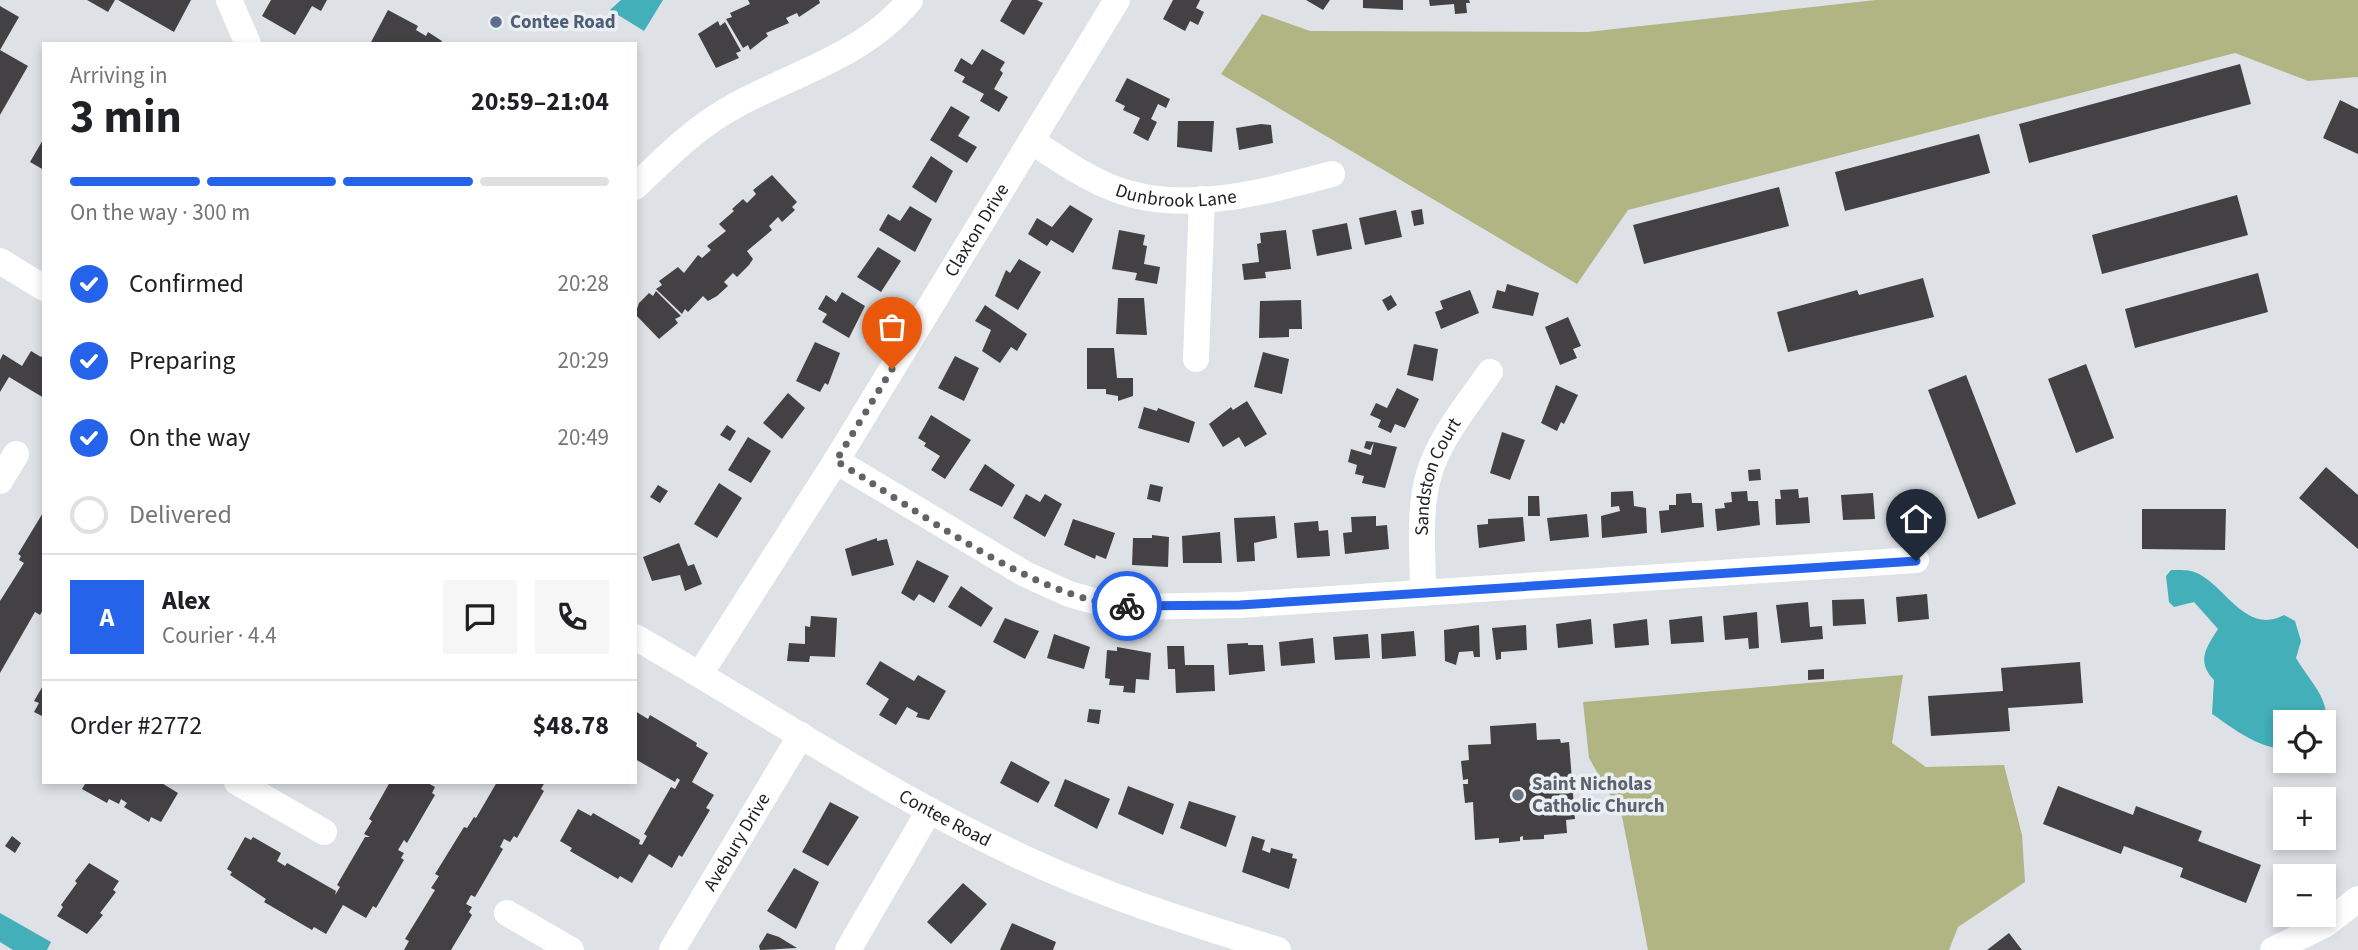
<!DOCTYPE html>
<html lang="en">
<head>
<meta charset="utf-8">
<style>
  :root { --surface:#fff; --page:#f6f6f6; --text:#202124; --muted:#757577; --line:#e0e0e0; --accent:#2563eb }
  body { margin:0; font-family:"Source Sans 3",sans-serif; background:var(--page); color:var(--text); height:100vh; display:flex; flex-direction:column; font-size:26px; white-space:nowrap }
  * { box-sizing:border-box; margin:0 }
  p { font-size:23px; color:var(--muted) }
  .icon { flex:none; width:38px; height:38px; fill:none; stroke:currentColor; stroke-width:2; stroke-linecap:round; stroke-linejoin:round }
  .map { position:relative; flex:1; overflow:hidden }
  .panel { position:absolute; left:42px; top:42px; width:595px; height:742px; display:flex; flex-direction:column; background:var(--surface); border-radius:0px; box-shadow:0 4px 10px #0003 }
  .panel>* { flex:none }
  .fabs { position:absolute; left:2273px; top:710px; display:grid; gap:14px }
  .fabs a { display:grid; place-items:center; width:63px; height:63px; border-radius:0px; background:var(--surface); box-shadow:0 4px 10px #0003; font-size:35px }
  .pin { position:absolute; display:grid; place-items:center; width:60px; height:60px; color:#fff; margin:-72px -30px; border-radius:50% 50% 50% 0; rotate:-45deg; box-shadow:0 0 7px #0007 }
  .pin .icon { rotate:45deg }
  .courier { position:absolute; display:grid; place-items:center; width:70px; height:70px; margin:-35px; border:5px solid #2563eb; border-radius:50%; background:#fff; color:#222; box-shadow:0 2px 9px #0007 }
  .head em { font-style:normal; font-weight:700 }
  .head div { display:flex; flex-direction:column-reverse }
  .head { display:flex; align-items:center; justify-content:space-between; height:119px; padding:0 28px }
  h1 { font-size:46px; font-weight:700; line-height:52px }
  .bar { display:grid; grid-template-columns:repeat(4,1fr); gap:10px 7px; align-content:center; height:84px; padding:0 28px }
  .bar i { height:9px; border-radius:5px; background:var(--line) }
  .bar .on { background:var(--accent) }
  .bar p { grid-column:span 4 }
  .line { display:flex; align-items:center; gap:18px; padding:0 28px; border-top:2px solid var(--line) }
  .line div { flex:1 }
  .round { display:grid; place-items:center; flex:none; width:74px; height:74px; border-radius:0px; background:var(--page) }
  ol { padding:0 28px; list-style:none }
  li { display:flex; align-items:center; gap:21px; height:77px }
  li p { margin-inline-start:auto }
  li .icon { padding:7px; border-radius:50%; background:var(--accent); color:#fff; stroke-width:4 }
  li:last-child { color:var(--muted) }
  li i { width:38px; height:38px; border:4px solid var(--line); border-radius:50% }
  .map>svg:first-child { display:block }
</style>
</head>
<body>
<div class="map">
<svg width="2358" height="950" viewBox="0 0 2358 950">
  <rect width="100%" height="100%" fill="#dee2e6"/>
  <path fill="#b1b483" d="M1876,0H2358V77L2308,81L2235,53L1628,210L1577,284L1221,74L1262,14L1310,31L1587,32Z
    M1903,675L1892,743L1926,767L2004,765L2022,835L2025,882L1958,927L1949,950H1648L1622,816L1589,758L1583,702Z"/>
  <path fill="#42afb9" d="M621,0H663L644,31L610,10Z
    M2171,570C2179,570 2191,569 2199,574C2226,588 2247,635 2284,615L2295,621L2301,641L2296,658C2311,684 2334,701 2324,733V723H2286L2285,749C2258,748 2234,729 2212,714L2214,680C2196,661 2206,648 2218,629L2194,602L2174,607L2169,602L2166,576Z
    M0,913L51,942L47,950H13L0,942Z"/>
  <path fill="#444145" d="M87,0H115L108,12Z
    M118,0H191L174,32Z
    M271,0H327L321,11L312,6L295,35L262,16Z
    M748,0H819L820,3L799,17L797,13L786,18L789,23L766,33L768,36L750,50L748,45L743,48L726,19L732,17L730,13L750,4Z
    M1012,0H1037L1043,3L1024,35L1000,21Z
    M1173,0H1200L1196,8L1204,12L1198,25L1190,21L1185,31L1163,19Z
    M1306,0H1330L1323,10Z
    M1363,0H1403V10L1363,8Z
    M1429,0H1469L1470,3H1466L1467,13L1455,14L1454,4L1430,6Z
    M0,6L19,17L0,50L28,66L0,115Z
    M388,10L418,26L416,30L426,36L428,32L442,41L440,44H370Z
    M718,21L720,26L725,22L741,51L736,53L739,58L716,68L698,34Z
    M982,49L1005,62L1000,70L1003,73L994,89L1008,97L999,112L980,101L984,94L962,82L965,77L954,71L961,58L972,65Z
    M2240,64L2251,104L2029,163L2019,124Z
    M1127,78L1170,99L1166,108L1158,104L1151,119L1157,122L1148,141L1133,133L1140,118L1123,110L1125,106L1115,101Z
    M2340,100L2358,109V154L2323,138Z
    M951,106L970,117L958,136L977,147L967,163L930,140Z
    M1178,121H1214L1212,152L1177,147Z
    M1261,124L1271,125L1273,143L1239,150L1236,128Z
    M1979,134L1990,173L1845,211L1835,172Z
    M44,138V170L30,162Z
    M931,156L953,171L936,203L912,187Z
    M772,175L797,202L792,207L795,210L782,222L778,217L769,226L772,230L747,251L753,259L749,265L737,277L733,273L724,282L728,286L717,296L708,301L703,296L688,312L685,309L682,314L656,289L662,285L659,281L678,267L684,273L698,255L702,258L711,250L707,246L726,231L719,224L734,211L732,209L743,199L747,203L756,194L753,190Z
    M1779,187L1789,226L1644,264L1633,225Z
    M2237,195L2248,235L2102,274L2092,235Z
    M1070,205L1093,219L1073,253L1051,240L1047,246L1028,234L1037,218L1052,227Z
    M910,206L932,219L915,252L879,230L888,214L900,221Z
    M1422,209L1424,224L1414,226L1411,211Z
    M1396,210L1402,237L1365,245L1359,218Z
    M1347,223L1352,249L1317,256L1312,230Z
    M1119,230L1145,235L1143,245L1147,246L1144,264L1160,267L1157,284L1135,280L1137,273L1112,269Z
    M1286,230L1291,269L1265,272L1266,278L1244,280L1242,264L1259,262L1257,244L1261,243L1260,233Z
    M878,247L901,261L881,292L857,277Z
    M1019,259L1041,272L1018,310L995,296L1006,270L1010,273Z
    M2258,273L2268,312L2135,348L2125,309Z
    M1923,278L1934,317L1788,352L1777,312L1857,290L1859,295Z
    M1507,284L1539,293L1533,316L1492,308L1497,290L1505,292Z
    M1470,290L1479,313L1441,329L1435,312L1443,309L1440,301Z
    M656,291L681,316L675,319L678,323L659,339L635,314L639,303L649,293L653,296Z
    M842,292L865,306L849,338L822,322L827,314L818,309L826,295L836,302Z
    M1391,295L1397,305L1388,311L1382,300Z
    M1118,298H1144L1147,335L1116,334Z
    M1301,300L1302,329H1289V337L1259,338L1260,301Z
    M985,305L1027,334L1017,351L1011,347L1000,363L982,351L991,330L975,321Z
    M1568,317L1581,346L1573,349L1577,358L1560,365L1545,327Z
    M815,342L840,353L828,385L825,383L820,392L796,381Z
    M1414,344L1438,349L1433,381L1407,375Z
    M1087,348H1114L1117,378H1133V396L1118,401V396L1106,394V389H1087Z
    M31,351L41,357L44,353V398L9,377L0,392V360L3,354L22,366Z
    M1263,352L1289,359L1282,394L1254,387Z
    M955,356L979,368L964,401L938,388Z
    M2086,364L2114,438L2076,453L2048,379Z
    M1966,375L2016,504L1978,519L1928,390Z
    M1556,385L1578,395L1564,424L1561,422L1557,431L1541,423Z
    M1397,388L1419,399L1405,428L1395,424L1391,433L1378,427L1381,420L1370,415L1376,403L1387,408Z
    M788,393L805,408L782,439L763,423Z
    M1247,401L1267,434L1245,447L1239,437L1223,447L1209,424L1231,407L1233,410Z
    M1144,407L1157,411L1158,408L1195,422L1189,443L1138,428Z
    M931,415L971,440L945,479L931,470L940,456L924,446L926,443L918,438Z
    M727,425L736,431L730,441L720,435Z
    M1502,432L1525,440L1510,480L1490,473Z
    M748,437L771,451L751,483L728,470Z
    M1366,441L1374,442L1397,447L1385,488L1362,483L1364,476L1355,474L1357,465L1348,462L1351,449L1371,455L1374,442L1370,450L1364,448Z
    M985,464L1015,485L1002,507L969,490Z
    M2326,467L2358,495V549L2299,498Z
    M1760,469L1761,480L1749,481L1748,470Z
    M719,483L742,498L717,538L694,524Z
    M1150,484L1163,487L1160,502L1147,499Z
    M658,485L668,491L660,503L650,497Z
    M1798,489L1799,498L1808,497L1810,523L1776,525L1775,499H1781L1780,490Z
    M1633,491L1634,506L1646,508L1647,533L1602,538L1601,516L1620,511L1619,506L1611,507V492Z
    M1747,491L1748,501H1758L1760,525L1717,531L1715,509L1725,508L1724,503L1732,502L1731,492Z
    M1691,493L1692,503H1702L1704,527L1661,533L1659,511L1669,510V505H1676V494Z
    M1873,493L1875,519L1843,520L1841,495Z
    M1026,494L1040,502L1045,494L1062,504L1045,537L1013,518Z
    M1528,496H1539L1540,516H1528Z
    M2142,509H2226L2225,550L2142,549Z
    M44,511V608L40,615L35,612L0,673V601L24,563L19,560L21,556L18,554Z
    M1587,514L1589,537L1550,541L1547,518Z
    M1275,516L1277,538L1254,543L1255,561L1237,562L1234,518Z
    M1376,516V526L1387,525L1389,549L1345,554L1343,533L1352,532L1351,517Z
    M1523,517L1525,541L1479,548L1477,525L1488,524V519Z
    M1073,519L1115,533L1106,559L1096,555L1095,559L1064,545Z
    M1318,521L1319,531L1328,530L1330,556L1297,558L1294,523Z
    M1220,532L1222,563H1183L1182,536Z
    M1152,535L1169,537L1168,567L1132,565L1133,538H1152Z
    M877,538V541L887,539L894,565L852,576L845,549Z
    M679,543L688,566L694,564L702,584L685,591L680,575L652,581L643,557Z
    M917,560L949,576L934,603L919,594L914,601L901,593Z
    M961,586L993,608L981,627L948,607Z
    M1927,594L1929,619L1898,622L1896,597Z
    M1864,599L1866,624L1833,626L1832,600Z
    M1808,602L1810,627L1822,626L1823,639L1781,643L1776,605Z
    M1757,612L1759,648L1749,649L1748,638L1725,640L1723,616Z
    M811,616L837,618L835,657L810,656L809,662L787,661L789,643L805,644V626L810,627Z
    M1702,616L1704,642L1671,644L1669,620Z
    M1005,618L1039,631L1025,659L993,642Z
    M1591,619L1593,644L1558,648L1556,624Z
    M1647,619L1649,645L1615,648L1613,624Z
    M1479,625L1480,657H1474L1473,651L1459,652L1456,665L1445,661L1444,630Z
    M1526,625L1527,650L1501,652V659L1496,660L1492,628Z
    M1414,631L1416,656L1382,659L1381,634Z
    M1054,634L1090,647L1084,669L1047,658Z
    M1368,634L1370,658L1335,660L1333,637Z
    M1313,638L1315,663L1281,666L1279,642Z
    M1248,643V645H1263L1265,671L1229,675L1227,644Z
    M1167,646H1184L1185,665H1214L1215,691L1176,693L1175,669H1168Z
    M1117,647L1151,653L1149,680L1136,679L1135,693L1123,692L1124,686L1109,685L1110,679L1105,678L1107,650L1117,651Z
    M880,661L914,681L918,675L946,691L929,720L916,717L918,713L907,707L896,725L879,715L889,699L866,684Z
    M2080,662L2083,703L2008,708L2010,731L1931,736L1928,696L2003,691L2001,668Z
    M1824,669V679L1808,680V670Z
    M44,684V717L34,712L39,703L34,701Z
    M1089,709L1101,710L1099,724L1087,722Z
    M635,711L648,719L650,715L697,743L696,746L708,753L692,782L714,795L706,808L710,810L682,857L679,855L672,868L649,854L632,883L620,876L618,879L570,851L572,848L560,841L578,809L591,816L593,813L640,840L639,844L642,845L647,836L644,834L671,787L675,789L680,780L677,778L675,782L635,759Z
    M1536,723L1537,740L1560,739L1561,743L1569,742L1575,819L1566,820L1567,833L1544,835V839L1523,840V836L1520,837V841L1499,843V838L1475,840L1473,802L1465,803L1463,784H1468V779L1463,780L1461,761L1469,760L1468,745L1491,744L1490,726Z
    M1011,761L1050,782L1038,803L1000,783Z
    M1065,779L1110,799L1097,829L1054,806Z
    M82,782H160L178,793L161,822L151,817L149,822L124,807L127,803L121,799L119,804L109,799L107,803L82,789L85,784Z
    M390,782H426L435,787L432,793L435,795L407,843L404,840L398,850L404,853L401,858L404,860L376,908L373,906L366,918L343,905L326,934L314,927L312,930L264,902L266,899L230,875L232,872L227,869L245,837L251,840L253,837L281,853L277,861L285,866L287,863L336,891L335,895L340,887L337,885L365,837H370L364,834L372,821L369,819Z
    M497,782H545L541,789L544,791L517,838L514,836L510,842L504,839L500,847L503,849L475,897L471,895L466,904L472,907L469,912L472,915L451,950H404L409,941L405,939L435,890L431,888L439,876L435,874L464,827L467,828L474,817L476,818Z
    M1128,786L1174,804L1163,835L1118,814Z
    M2058,786L2133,815L2136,806L2202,831L2198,841L2261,865L2246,903L2180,877L2183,868L2124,846L2121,854L2043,824Z
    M1189,801L1236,816L1226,847L1180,828Z
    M830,802L859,817L828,866L802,852Z
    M12,836L21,843L15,853L5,846Z
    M1252,836L1265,840L1262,850L1270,853L1271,848L1293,854L1292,858L1297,859L1289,889L1242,872Z
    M89,863L119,881L113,890L116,892L100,913L103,915L87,934L57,916L63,907L61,905L77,883L75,881Z
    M794,868L819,882L796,929L767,911Z
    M963,883L987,904L951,944L927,922Z
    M1012,923L1056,942L1053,950H1000Z
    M767,933L779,937L797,948L760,950L759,946Z
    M2009,933L2022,950H1987Z"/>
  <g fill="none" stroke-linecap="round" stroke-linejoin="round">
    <g stroke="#fff" stroke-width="26">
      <path d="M229,0L248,44"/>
      <path id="s1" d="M1031,141C1058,158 1085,178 1115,189C1183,215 1264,192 1332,174"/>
      <path d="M635,187C668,155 698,125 738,104C798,72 866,54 910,0"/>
      <path d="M0,261L44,288"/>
      <path d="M1196,359L1202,199"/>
      <path d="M836,461L1025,574L1069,594L1108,605L1135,607L1239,605L1916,560"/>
      <path d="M0,481L16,454"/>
      <path id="s2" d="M1423,593C1423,555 1418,511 1429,474C1440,437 1468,404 1490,372"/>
      <path id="s3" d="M635,637C760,708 879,789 1009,851C1095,893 1187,922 1278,950"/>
      <path id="s4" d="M700,674L836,461L1117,0"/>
      <path d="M237,782L324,832"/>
      <path d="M507,913L571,950"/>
      <path id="s5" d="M672,950L801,735"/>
      <path d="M848,950L929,811"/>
      <path d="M2273,950L2326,924L2358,899"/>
    </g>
  </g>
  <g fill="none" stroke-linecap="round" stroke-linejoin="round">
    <path stroke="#616366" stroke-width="7" stroke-dasharray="0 12.6" d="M892,369L836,461C917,509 1035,600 1127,606"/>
    <path stroke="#2563eb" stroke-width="9" d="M1127,606L1240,605L1916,561"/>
  </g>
  <circle fill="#5c6f8a" stroke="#ebeff3" stroke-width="2.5" cx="496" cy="22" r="7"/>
  <circle fill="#6b7280" stroke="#ebeff3" stroke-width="2.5" cx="1518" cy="795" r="7"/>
  <g text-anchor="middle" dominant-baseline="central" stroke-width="7" stroke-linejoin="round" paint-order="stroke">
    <g font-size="19" font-weight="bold" fill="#4e5e75" stroke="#ebeff3" text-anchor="start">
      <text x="510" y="22">Contee Road</text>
    </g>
    <g font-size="19" fill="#1e1f21" stroke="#ebeff3">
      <text stroke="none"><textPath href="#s1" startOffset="159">Dunbrook Lane</textPath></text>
      <text stroke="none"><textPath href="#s4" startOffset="523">Claxton Drive</textPath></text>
      <text stroke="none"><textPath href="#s2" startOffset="119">Sandston Court</textPath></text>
      <text stroke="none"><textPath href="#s3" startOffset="359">Contee Road</textPath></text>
      <text stroke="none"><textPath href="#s5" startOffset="126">Avebury Drive</textPath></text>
    </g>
    <g font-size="19" font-weight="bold" fill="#5b616d" stroke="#ebeff3" text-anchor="start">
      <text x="1532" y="784">Saint Nicholas<tspan x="1532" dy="22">Catholic Church</tspan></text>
    </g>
  </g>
</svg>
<div class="fabs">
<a><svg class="icon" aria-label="locate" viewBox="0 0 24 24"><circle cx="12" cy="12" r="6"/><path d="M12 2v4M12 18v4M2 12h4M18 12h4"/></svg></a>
<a>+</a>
<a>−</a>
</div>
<div class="pin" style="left:892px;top:369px;background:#ea580c"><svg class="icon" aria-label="bag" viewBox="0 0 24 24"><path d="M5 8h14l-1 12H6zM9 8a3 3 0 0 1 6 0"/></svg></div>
<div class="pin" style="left:1916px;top:561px;background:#1f2937"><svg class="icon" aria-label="home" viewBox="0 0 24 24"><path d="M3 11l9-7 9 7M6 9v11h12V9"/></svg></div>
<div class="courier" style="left:1127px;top:606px"><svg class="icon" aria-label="bike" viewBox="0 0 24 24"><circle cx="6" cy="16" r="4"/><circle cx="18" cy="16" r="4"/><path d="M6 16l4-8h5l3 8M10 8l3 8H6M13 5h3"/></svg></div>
<section class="panel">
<div class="head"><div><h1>3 min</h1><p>Arriving in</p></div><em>20:59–21:04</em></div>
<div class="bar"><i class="on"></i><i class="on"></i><i class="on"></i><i></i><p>On the way · 300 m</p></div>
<ol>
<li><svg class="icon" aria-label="check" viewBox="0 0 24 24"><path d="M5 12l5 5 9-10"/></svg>Confirmed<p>20:28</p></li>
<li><svg class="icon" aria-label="check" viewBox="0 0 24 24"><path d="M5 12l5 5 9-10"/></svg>Preparing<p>20:29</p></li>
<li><svg class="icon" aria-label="check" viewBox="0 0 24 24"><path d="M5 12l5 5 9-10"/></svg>On the way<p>20:49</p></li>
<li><i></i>Delivered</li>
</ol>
<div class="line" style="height:126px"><b class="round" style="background:var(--accent);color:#fff">A</b><div><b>Alex</b><p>Courier · 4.4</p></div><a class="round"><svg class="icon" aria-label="chat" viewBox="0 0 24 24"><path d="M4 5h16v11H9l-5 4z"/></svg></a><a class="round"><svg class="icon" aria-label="phone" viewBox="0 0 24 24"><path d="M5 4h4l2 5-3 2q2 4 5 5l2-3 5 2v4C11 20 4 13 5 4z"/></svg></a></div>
<div class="line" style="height:91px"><div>Order #2772</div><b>$48.78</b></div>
</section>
</div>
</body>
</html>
